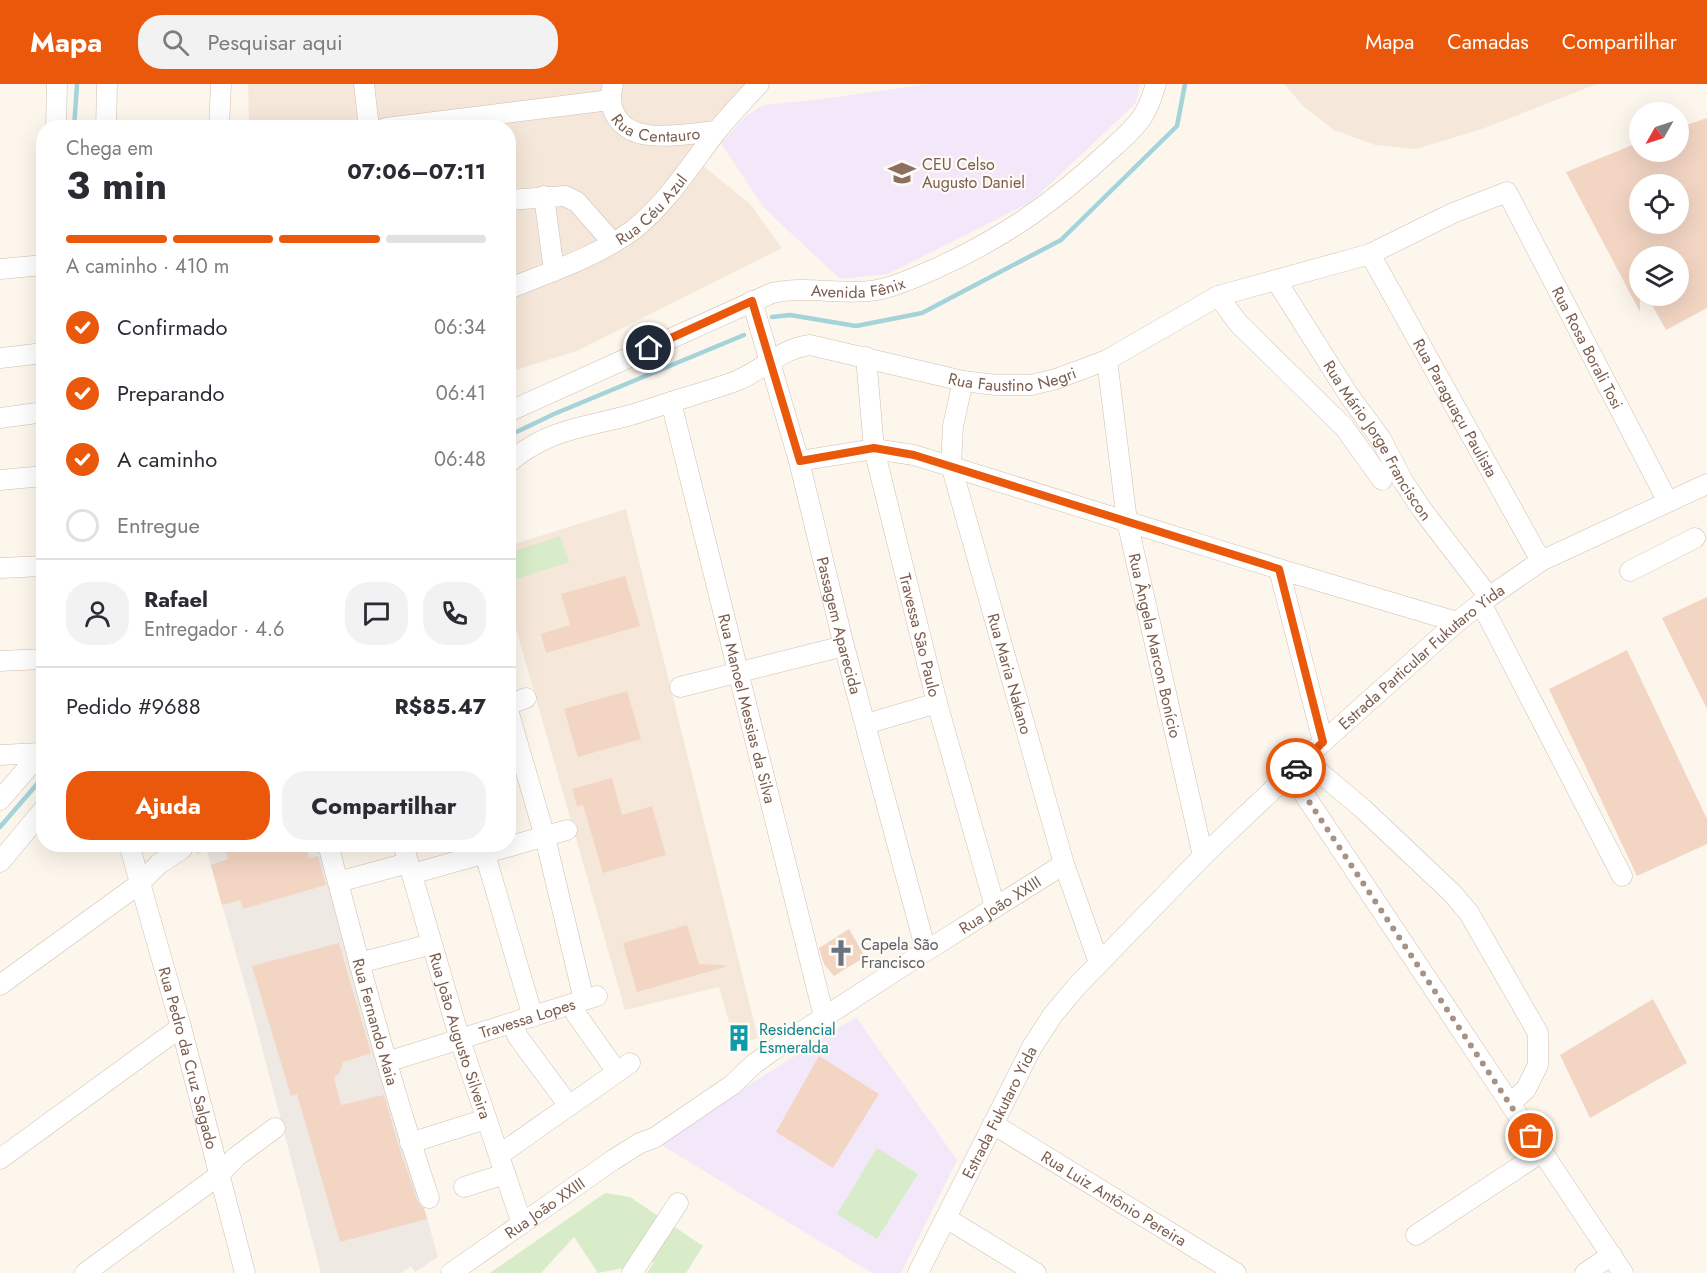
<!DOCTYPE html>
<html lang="pt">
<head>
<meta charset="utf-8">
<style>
  :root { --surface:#fff; --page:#f2f2f3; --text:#2b2b33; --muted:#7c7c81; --line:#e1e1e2; --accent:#ea580c }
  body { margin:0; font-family:Jost,sans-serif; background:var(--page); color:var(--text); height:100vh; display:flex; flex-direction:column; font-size:22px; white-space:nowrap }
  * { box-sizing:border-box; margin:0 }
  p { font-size:20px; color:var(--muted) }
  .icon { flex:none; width:33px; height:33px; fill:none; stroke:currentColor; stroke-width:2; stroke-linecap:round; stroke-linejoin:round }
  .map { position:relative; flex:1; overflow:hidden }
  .drawer { position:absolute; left:36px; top:36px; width:480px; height:732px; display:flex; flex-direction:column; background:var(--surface); border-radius:24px; box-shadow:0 6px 24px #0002 }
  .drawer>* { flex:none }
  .needle { width:39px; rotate:231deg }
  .buttons { position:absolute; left:1629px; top:18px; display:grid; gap:12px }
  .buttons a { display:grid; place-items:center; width:60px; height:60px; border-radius:50%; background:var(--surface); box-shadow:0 6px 24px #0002; font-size:30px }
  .pin { position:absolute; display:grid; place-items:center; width:51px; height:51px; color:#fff; margin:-26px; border:3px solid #fff; border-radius:50%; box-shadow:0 2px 6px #0007 }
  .courier { position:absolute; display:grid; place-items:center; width:60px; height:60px; margin:-30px; border:4px solid #ea580c; border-radius:50%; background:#fff; color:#222; box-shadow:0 2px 8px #0007 }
  .overview em { font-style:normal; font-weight:700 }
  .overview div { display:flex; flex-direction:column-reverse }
  .overview { display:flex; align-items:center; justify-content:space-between; height:102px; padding:0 30px }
  h1 { font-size:39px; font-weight:700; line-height:45px }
  .bar { display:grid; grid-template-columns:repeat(4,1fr); gap:9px 6px; align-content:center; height:72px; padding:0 30px }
  .bar i { height:8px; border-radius:4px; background:var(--line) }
  .bar .active { background:var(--accent) }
  .bar p { grid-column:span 4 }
  .line { display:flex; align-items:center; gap:15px; padding:0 30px; border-top:2px solid var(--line) }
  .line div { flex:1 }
  .round { display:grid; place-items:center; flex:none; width:63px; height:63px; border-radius:24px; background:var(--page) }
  ol { padding:0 30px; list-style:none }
  li { display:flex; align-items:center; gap:18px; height:66px }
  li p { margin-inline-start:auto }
  li .icon { padding:6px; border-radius:50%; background:var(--accent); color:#fff; stroke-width:4 }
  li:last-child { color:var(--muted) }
  li i { width:33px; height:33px; border:3px solid var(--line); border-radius:50% }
  .primary-button { display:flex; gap:12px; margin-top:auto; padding:12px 30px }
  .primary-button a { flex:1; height:69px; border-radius:24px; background:var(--accent); color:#fff; font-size:24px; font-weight:700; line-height:69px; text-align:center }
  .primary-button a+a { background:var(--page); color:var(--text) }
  header { display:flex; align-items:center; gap:36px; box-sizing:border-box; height:84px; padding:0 30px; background:var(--accent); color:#fff }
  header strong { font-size:28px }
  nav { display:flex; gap:33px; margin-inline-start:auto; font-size:21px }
  .search { width:420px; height:54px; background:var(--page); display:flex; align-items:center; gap:15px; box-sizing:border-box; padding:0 21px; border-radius:24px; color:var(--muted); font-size:22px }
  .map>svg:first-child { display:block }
</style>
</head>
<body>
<header>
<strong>Mapa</strong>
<div class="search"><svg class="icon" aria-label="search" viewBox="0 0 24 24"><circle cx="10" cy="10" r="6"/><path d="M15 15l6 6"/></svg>Pesquisar aqui</div>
<nav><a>Mapa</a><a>Camadas</a><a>Compartilhar</a></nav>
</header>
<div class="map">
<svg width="1707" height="1189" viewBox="0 0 1707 1189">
  <rect width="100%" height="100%" fill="#fdf6ec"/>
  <path fill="#f5e8da" d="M248,0H750L690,71L749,119L782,164L577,267L509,288L508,44L249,43Z
    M1284,0H1597L1482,45L1416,65L1375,61L1334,46L1304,23Z
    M626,425L758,954L736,962L719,903L625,926L509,520L508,462Z"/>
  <path fill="#efe9e4" d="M193,761H322L438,1173L415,1188L411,1182L401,1189H321L251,922L206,765L197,771Z"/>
  <path fill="#f3e8fa" d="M929,0H1140L1136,19L1031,118L888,190L840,195L763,123L721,59L746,32L763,21L815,16Z
    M856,933L957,1076L901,1189H872L658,1059Z"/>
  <path fill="#d8ecc9" d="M560,452L569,478L510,497L509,469Z
    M877,1064L918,1090L877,1155L837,1130Z
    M605,1109L630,1113L703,1162L686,1189H647L654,1178L598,1189L574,1153L541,1189H490Z"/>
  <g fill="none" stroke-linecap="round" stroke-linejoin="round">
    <path stroke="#a5d3da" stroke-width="4.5" d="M74,44L77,0
      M772,233L790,231L856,242L922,229L1061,156L1177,42L1185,0
      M508,352L554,330L744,251
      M0,743L44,692"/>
  </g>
  <path fill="#f3d5c3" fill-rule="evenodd" d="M1707,34V224L1666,246L1647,212H1678V172H1640V228L1566,88L1640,58V68H1678V44ZM1640,100H1678V140H1640Z
    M625,492L640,542L546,569L541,550L570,541L561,510Z
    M1707,513V625L1662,534Z
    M1627,566L1707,735V760L1637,792L1549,605Z
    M627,607L641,655L578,673L564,625Z
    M612,694L622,731L652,722L666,771L603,789L583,721L577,722L572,705Z
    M224,760H305L309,774L318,772L326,801L243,825L240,816L222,821L211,781L228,775Z
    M687,841L699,880L725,881V883L637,908L623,859Z
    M849,845L865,873L834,892L824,880L819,864Z
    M339,859L371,969L343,978L340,988L334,994L341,1021L384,1011L399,1063L418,1118L424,1125L427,1135L340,1158L297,1010L291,1012L252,882Z
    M1653,915L1687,979L1590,1034L1560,971Z
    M819,972L879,1010L833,1084L776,1048Z"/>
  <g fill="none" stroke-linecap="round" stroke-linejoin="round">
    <defs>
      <g id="minor">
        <path d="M364,0L369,44"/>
        <path id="s1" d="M613,0C610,11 610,22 616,32C633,63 687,49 717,47"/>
        <path d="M56,44L57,0"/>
        <path d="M106,44L107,0"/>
        <path d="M219,44L221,0"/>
        <path d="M386,44L610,16"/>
        <path d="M544,112L554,187"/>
        <path d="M508,116L565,112L577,118L613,159"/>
        <path id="s2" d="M1370,170L1541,477"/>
        <path d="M0,185L44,181"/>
        <path id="s3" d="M1276,196L1348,310L1381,355L1403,397L1423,427L1489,513"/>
        <path id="s4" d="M508,205C550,188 596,173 633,146C667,119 690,82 716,48C729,32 744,16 759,0"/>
        <path d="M1218,212L1239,240L1344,343L1382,396"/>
        <path id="s5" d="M752,217L799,377L844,562L926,867"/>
        <path id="s6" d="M866,273L874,365L937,619L995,823"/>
        <path d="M0,274L44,269"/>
        <path id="s7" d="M1107,276L1127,437L1203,772"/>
        <path id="s8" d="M963,297L953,342L951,381L1064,780L1099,879"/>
        <path id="s9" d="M671,318L824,933"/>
        <path id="s10" d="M508,328L772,209C807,201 843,212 877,206C898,202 918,192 937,184C1003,154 1053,119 1107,69C1120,57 1135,45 1144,30C1150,20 1153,10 1156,0"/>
        <path d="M0,334L44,328"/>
        <path d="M799,377L874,365L914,371L1279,485L1457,538"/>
        <path id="s11" d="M508,379C547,346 580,344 627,332C642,328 656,323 671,318C693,311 715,305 736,297C764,286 779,265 810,261L963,297L996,301H1031L1056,295L1107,276L1218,212L1370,170L1453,129L1507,108L1668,418"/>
        <path d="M0,396L44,392"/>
        <path d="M0,484L44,482"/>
        <path d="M1279,485L1323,658"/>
        <path d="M1630,487L1695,454"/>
        <path d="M1481,519L1622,792"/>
        <path d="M0,577L44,575"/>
        <path d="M680,603L844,562"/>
        <path d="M508,621L526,614"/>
        <path d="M508,626L545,753L584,916"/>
        <path d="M866,640L937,619"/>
        <path d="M0,671L40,669"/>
        <path d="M1305,676L1362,724L1452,809L1469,829L1538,949V981L1526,1005L1510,1020"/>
        <path d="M1290,689L1623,1189"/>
        <path d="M0,716L44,665"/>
        <path id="s12" d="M129,760L181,943L245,1189"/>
        <path id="s13" d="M328,760C359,879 390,998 429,1114"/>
        <path id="s14" d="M403,760L460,956L522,1140"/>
        <path d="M482,760L533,933"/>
        <path d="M0,778L44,725"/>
        <path d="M412,790L567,746"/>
        <path d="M338,798L408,779"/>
        <path d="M359,879L432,860"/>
        <path d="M0,901L139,800L159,780L182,765L184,760"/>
        <path d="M572,920L576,930L617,988"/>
        <path d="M512,939L518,953L569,1022"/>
        <path id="s15" d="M387,978L597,912"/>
        <path id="s16" d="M993,1040L1236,1189"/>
        <path d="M410,1059L486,1035"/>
        <path d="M499,1071L630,979"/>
        <path d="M0,1075L181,943"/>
        <path d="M464,1103L505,1090"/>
        <path d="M946,1134L1036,1189"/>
        <path d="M1416,1151L1542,1068"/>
        <path d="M85,1189L218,1092L236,1073L275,1044"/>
        <path id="s17" d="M451,1189L613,1076L640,1059L654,1054L732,1001L754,980L772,967L926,867L1064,780"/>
        <path d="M632,1189L678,1119"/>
        <path id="s18" d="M918,1189L1032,963L1052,932L1077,902L1203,772L1323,658L1457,538L1489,513L1541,477L1707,400"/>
        <path d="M1585,1189L1612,1171"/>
      </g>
    </defs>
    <use href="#minor" stroke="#d1beb0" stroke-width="21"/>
    <use href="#minor" stroke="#fff" stroke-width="20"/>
  </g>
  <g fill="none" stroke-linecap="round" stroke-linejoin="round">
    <path stroke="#a89285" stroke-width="6" stroke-dasharray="0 10.8" d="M1296,684L1290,689L1531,1052"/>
    <path stroke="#ea580c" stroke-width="8" d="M649,264L752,217L800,377L874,364L914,371L1279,485L1323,658L1296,684"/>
  </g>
  <defs>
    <symbol id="school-bare" viewBox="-9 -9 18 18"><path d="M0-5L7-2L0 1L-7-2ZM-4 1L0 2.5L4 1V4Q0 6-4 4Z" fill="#8d6e63" stroke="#fffaf3" stroke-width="2.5" paint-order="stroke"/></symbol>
    <symbol id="church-bare" viewBox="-9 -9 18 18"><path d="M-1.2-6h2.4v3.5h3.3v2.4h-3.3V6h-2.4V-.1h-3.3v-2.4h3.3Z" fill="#6b7280" stroke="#fffaf3" stroke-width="2.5" paint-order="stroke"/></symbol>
    <symbol id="building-bare" viewBox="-9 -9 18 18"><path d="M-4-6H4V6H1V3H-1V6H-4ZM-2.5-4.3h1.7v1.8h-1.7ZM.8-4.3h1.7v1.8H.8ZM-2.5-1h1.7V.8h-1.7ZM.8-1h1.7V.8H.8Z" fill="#0f9aa8" stroke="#fffaf3" stroke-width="2.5" paint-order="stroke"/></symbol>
  </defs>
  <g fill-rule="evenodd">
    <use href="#school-bare" x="883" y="70" width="38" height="38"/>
    <use href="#church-bare" x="822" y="850" width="38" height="38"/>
    <use href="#building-bare" x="720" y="935" width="38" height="38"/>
  </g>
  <g text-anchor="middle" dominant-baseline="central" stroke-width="4.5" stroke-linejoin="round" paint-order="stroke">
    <g font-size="16" fill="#7a5c4d" stroke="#fffaf3">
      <text stroke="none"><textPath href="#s1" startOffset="78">Rua Centauro</textPath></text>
      <text stroke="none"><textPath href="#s4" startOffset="166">Rua Céu Azul</textPath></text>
      <text stroke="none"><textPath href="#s10" startOffset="376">Avenida Fênix</textPath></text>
      <text stroke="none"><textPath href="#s11" startOffset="1244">Rua Rosa Borali Tosi</textPath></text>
      <text stroke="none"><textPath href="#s11" startOffset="534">Rua Faustino Negri</textPath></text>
      <text stroke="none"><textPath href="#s2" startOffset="176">Rua Paraguaçu Paulista</textPath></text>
      <text stroke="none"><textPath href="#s3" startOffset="190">Rua Mário Jorge Franciscon</textPath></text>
      <text stroke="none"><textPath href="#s5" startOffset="336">Passagem Aparecida</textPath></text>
      <text stroke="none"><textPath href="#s6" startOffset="284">Travessa São Paulo</textPath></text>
      <text stroke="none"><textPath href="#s7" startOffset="290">Rua Ângela Marcon Bonício</textPath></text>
      <text stroke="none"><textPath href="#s18" startOffset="806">Estrada Particular Fukutaro Yida</textPath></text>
      <text stroke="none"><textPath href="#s8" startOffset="302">Rua Maria Nakano</textPath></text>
      <text stroke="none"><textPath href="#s9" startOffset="316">Rua Manoel Messias da Silva</textPath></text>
      <text stroke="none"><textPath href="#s17" startOffset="662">Rua João XXIII</textPath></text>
      <text stroke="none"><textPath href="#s15" startOffset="147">Travessa Lopes</textPath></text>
      <text stroke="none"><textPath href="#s13" startOffset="184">Rua Fernando Maia</textPath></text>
      <text stroke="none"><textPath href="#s14" startOffset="200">Rua João Augusto Silveira</textPath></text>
      <text stroke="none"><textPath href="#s12" startOffset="222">Rua Pedro da Cruz Salgado</textPath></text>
      <text stroke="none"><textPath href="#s18" startOffset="180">Estrada Fukutaro Yida</textPath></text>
      <text stroke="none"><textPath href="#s16" startOffset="142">Rua Luiz Antônio Pereira</textPath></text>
      <text stroke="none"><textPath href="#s17" startOffset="114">Rua João XXIII</textPath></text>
    </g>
    <g font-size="16" fill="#785e54" stroke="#fffaf3" text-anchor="start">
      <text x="922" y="80">CEU Celso<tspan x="922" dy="18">Augusto Daniel</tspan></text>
    </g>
    <g font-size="16" fill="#5b616d" stroke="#fffaf3" text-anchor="start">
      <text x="861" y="860">Capela São<tspan x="861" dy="18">Francisco</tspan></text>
    </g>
    <g font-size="16" fill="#0d838f" stroke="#fffaf3" text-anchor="start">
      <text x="759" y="945">Residencial<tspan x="759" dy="18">Esmeralda</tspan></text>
    </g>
  </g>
</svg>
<div class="buttons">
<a><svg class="needle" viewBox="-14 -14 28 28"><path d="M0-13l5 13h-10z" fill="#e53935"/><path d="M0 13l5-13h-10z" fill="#7c7c81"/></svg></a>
<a><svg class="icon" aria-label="locate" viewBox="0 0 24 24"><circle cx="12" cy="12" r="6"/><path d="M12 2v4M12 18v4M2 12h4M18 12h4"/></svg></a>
<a><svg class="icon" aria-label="layers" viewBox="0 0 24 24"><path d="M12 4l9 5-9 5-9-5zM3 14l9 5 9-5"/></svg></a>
</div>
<div class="pin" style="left:1531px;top:1052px;background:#ea580c"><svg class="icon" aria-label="bag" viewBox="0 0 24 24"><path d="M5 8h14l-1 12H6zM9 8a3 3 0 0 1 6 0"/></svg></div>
<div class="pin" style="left:649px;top:264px;background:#1f2937"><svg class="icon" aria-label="home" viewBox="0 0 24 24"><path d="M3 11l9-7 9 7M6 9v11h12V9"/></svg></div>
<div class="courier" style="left:1296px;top:684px"><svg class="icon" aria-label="car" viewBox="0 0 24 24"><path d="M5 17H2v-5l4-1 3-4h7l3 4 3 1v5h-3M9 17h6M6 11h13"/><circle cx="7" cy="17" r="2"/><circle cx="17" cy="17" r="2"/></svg></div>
<section class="drawer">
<div class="overview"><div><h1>3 min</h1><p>Chega em</p></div><em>07:06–07:11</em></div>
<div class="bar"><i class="active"></i><i class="active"></i><i class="active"></i><i></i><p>A caminho · 410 m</p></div>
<ol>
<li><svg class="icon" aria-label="check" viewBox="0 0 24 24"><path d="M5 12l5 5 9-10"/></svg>Confirmado<p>06:34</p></li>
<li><svg class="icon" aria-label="check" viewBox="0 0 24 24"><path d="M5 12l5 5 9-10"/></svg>Preparando<p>06:41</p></li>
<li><svg class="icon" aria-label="check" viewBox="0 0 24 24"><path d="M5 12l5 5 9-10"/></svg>A caminho<p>06:48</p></li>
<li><i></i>Entregue</li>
</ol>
<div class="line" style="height:108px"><a class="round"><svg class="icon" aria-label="person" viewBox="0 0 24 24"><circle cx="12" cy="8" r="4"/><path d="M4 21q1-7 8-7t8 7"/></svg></a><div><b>Rafael</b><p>Entregador · 4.6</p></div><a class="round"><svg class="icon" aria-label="chat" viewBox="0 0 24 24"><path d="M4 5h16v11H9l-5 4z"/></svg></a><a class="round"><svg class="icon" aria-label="phone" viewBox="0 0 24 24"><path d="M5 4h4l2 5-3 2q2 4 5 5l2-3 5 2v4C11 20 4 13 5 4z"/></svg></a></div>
<div class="line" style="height:78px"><div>Pedido #9688</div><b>R$85.47</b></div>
<div class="primary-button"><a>Ajuda</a><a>Compartilhar</a></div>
</section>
</div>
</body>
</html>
